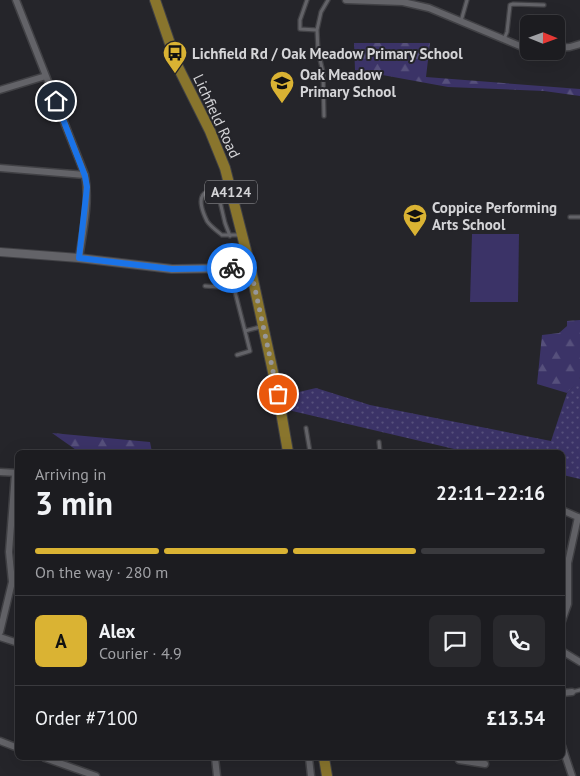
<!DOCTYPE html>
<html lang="en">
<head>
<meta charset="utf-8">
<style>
  :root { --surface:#1c1c20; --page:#29292d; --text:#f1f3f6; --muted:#a0a1a5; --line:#3a3a3e; --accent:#dab333 }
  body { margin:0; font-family:"PT Sans",sans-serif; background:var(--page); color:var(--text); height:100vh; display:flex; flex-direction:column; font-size:19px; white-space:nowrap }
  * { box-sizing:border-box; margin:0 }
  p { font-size:16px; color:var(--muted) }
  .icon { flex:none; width:28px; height:28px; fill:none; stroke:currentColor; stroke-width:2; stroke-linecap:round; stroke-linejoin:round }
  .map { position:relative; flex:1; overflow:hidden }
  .side { position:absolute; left:15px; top:450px; width:550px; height:310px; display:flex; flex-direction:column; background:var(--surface); border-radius:8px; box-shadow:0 5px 20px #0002,0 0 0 1px var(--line) }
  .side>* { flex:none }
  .needle { width:32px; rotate:91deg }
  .buttons { position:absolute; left:520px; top:15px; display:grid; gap:10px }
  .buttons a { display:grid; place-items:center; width:45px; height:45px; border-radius:8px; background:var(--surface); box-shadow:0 5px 20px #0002,0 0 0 1px var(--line); font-size:25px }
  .pin { position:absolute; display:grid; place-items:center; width:42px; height:42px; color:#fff; margin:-21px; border:2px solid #fff; border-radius:50%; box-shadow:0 1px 5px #0007 }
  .courier { position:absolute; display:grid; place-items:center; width:50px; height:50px; margin:-25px; border:4px solid #1a73e8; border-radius:50%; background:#fff; color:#222; box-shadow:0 1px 6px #0007 }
  .headline em { font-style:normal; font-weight:700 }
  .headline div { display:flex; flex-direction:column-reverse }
  .headline { display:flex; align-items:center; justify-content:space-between; height:85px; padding:0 20px }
  h1 { font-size:32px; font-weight:700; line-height:38px }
  .bar { display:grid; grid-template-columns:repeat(4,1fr); gap:8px 5px; align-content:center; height:60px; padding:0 20px }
  .bar i { height:6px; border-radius:4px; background:var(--line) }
  .bar .active { background:var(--accent) }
  .bar p { grid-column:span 4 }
  .line { display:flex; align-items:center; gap:12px; padding:0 20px; border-top:1px solid var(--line) }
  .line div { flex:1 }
  .round { display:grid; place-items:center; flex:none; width:52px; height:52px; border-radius:8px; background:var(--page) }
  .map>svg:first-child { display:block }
</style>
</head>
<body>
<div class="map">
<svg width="580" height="776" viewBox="0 0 580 776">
  <defs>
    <pattern id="forest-firs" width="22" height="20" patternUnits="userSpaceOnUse" patternTransform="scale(1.25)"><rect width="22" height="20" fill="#3b3367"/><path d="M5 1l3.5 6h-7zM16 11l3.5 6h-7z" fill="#56507c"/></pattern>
    <pattern id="park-dots" width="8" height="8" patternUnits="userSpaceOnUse" patternTransform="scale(1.25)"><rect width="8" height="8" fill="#3b3367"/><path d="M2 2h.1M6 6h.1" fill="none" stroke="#56507c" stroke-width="1.8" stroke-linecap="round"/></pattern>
  </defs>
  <rect width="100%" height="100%" fill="#25252a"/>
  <path fill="url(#forest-firs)" d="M354,43H430L426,77L580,89V96L544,91L448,87L355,70Z
    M580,320V377L579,381L567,393L537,384L542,335L559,333L567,326V321Z
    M52,433L150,442L152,452H79Z"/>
  <path fill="url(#park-dots)" d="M580,377V479L563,475L562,452H467L288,410L286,395L316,388L370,405L551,441L567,393L578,381Z"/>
  <path fill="#3b3367" d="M472,234H519L518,302H470Z"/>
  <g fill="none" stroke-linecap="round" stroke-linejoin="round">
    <defs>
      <path id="service" d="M307,0L300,20V29L317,30L321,12L328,0
        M461,21L467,0
        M317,30L318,51L323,72L324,116
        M504,39L507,32L510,5L513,4L544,5
        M570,217H580
        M230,236L225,223L218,193C214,191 211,190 207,192C196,196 203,213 207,221C210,226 217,231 222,235H239
        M205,286L234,288L245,331
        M237,355L250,351L245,331L260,327
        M306,428L310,452
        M379,442L380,452
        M572,692L580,690"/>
      <path id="minor" d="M16,0L85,175C90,202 83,232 79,258
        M346,0L403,2L429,8L520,46L529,48
        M556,48L570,47L580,44
        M0,90L46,76
        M0,168L85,175
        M0,472L18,473
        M562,510L580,518
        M562,621L568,604V563L578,517
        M0,632L12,582L9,552L15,473
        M0,637L18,643
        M562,651L580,662
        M562,693L572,692
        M0,741L18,748
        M562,746L572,776
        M45,758L96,776
        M215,758L217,776
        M309,758L311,776
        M459,760L485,764"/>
      <path id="tertiary" d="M0,252L79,258L172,269L239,268L250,266"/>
      <path id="primary" d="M155,0L178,67L210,131L225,168L250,266L278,395L288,452
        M324,758L327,776"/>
    </defs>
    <use href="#service" stroke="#414145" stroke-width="5.5"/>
    <use href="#minor" stroke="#414145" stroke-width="9"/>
    <use href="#tertiary" stroke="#414145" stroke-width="10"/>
    <use href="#primary" stroke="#414145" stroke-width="12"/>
    <use href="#service" stroke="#636368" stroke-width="3"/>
    <use href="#minor" stroke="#636368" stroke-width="6"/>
    <use href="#tertiary" stroke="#636368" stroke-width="8"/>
    <use href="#primary" stroke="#89752d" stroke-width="10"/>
  </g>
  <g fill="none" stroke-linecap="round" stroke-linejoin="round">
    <path stroke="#97979a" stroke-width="5" stroke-dasharray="0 9" d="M232,268L250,266L278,394"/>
    <path stroke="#1a73e8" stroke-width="6" d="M56,101L85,176L87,187L79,258L172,269L232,268"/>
  </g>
  <defs>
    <symbol id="bus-pin" viewBox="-11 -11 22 30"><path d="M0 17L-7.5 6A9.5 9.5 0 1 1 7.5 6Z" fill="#dab333" stroke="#25252a"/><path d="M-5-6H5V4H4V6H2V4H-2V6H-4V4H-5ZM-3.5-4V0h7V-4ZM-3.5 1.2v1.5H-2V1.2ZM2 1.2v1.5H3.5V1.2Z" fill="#111"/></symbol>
    <symbol id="school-pin" viewBox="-11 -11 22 30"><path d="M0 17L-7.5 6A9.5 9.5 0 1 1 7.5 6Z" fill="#dab333" stroke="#25252a"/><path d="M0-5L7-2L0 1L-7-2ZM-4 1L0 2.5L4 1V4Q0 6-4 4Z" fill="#111"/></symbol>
  </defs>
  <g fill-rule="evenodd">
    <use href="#bus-pin" x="161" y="39" width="28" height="38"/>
    <use href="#school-pin" x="268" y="69" width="28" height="38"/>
    <use href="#school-pin" x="401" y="202" width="28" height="38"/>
  </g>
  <g text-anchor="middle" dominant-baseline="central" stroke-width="4" stroke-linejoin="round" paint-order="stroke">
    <rect fill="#25252a" stroke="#a0a0a3" stroke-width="1" x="205" y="180.5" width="52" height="23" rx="4"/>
    <g font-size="14" font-weight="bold" fill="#d4d4d7">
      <text x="231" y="192">A4124</text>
    </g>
    <g font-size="15" font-weight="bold" fill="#d4d4d7" stroke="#25252a" text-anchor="start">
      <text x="192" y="53">Lichfield Rd / Oak Meadow Primary School</text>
      <text x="300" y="74">Oak Meadow<tspan x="300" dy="17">Primary School</tspan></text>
      <text x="432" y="207">Coppice Performing<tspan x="432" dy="17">Arts School</tspan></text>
    </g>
    <g font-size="15" fill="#d4d4d7" stroke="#25252a">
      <text transform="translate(217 116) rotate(65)">Lichfield Road</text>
    </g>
  </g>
</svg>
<div class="buttons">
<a><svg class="needle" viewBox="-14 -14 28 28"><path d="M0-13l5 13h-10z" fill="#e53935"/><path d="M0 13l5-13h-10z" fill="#a0a1a5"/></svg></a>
</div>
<div class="pin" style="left:278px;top:394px;background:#ea580c"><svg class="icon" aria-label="bag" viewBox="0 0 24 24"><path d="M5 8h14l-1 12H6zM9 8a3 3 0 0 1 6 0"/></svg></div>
<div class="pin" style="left:56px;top:101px;background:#1f2937"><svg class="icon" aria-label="home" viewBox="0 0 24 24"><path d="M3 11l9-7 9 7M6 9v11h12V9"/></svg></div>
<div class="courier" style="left:232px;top:268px"><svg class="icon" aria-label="bike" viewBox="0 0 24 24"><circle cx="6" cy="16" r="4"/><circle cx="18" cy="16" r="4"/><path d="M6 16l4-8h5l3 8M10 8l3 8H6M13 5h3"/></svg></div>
<section class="side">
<div class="headline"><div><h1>3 min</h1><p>Arriving in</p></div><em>22:11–22:16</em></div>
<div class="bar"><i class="active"></i><i class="active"></i><i class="active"></i><i></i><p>On the way · 280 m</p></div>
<div class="line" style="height:90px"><b class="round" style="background:var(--accent);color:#111">A</b><div><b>Alex</b><p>Courier · 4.9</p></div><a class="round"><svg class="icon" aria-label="chat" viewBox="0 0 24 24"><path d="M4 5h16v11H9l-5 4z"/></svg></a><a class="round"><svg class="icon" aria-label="phone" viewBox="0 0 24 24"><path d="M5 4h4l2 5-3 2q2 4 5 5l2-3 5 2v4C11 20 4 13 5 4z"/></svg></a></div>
<div class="line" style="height:65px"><div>Order #7100</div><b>£13.54</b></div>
</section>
</div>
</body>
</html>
